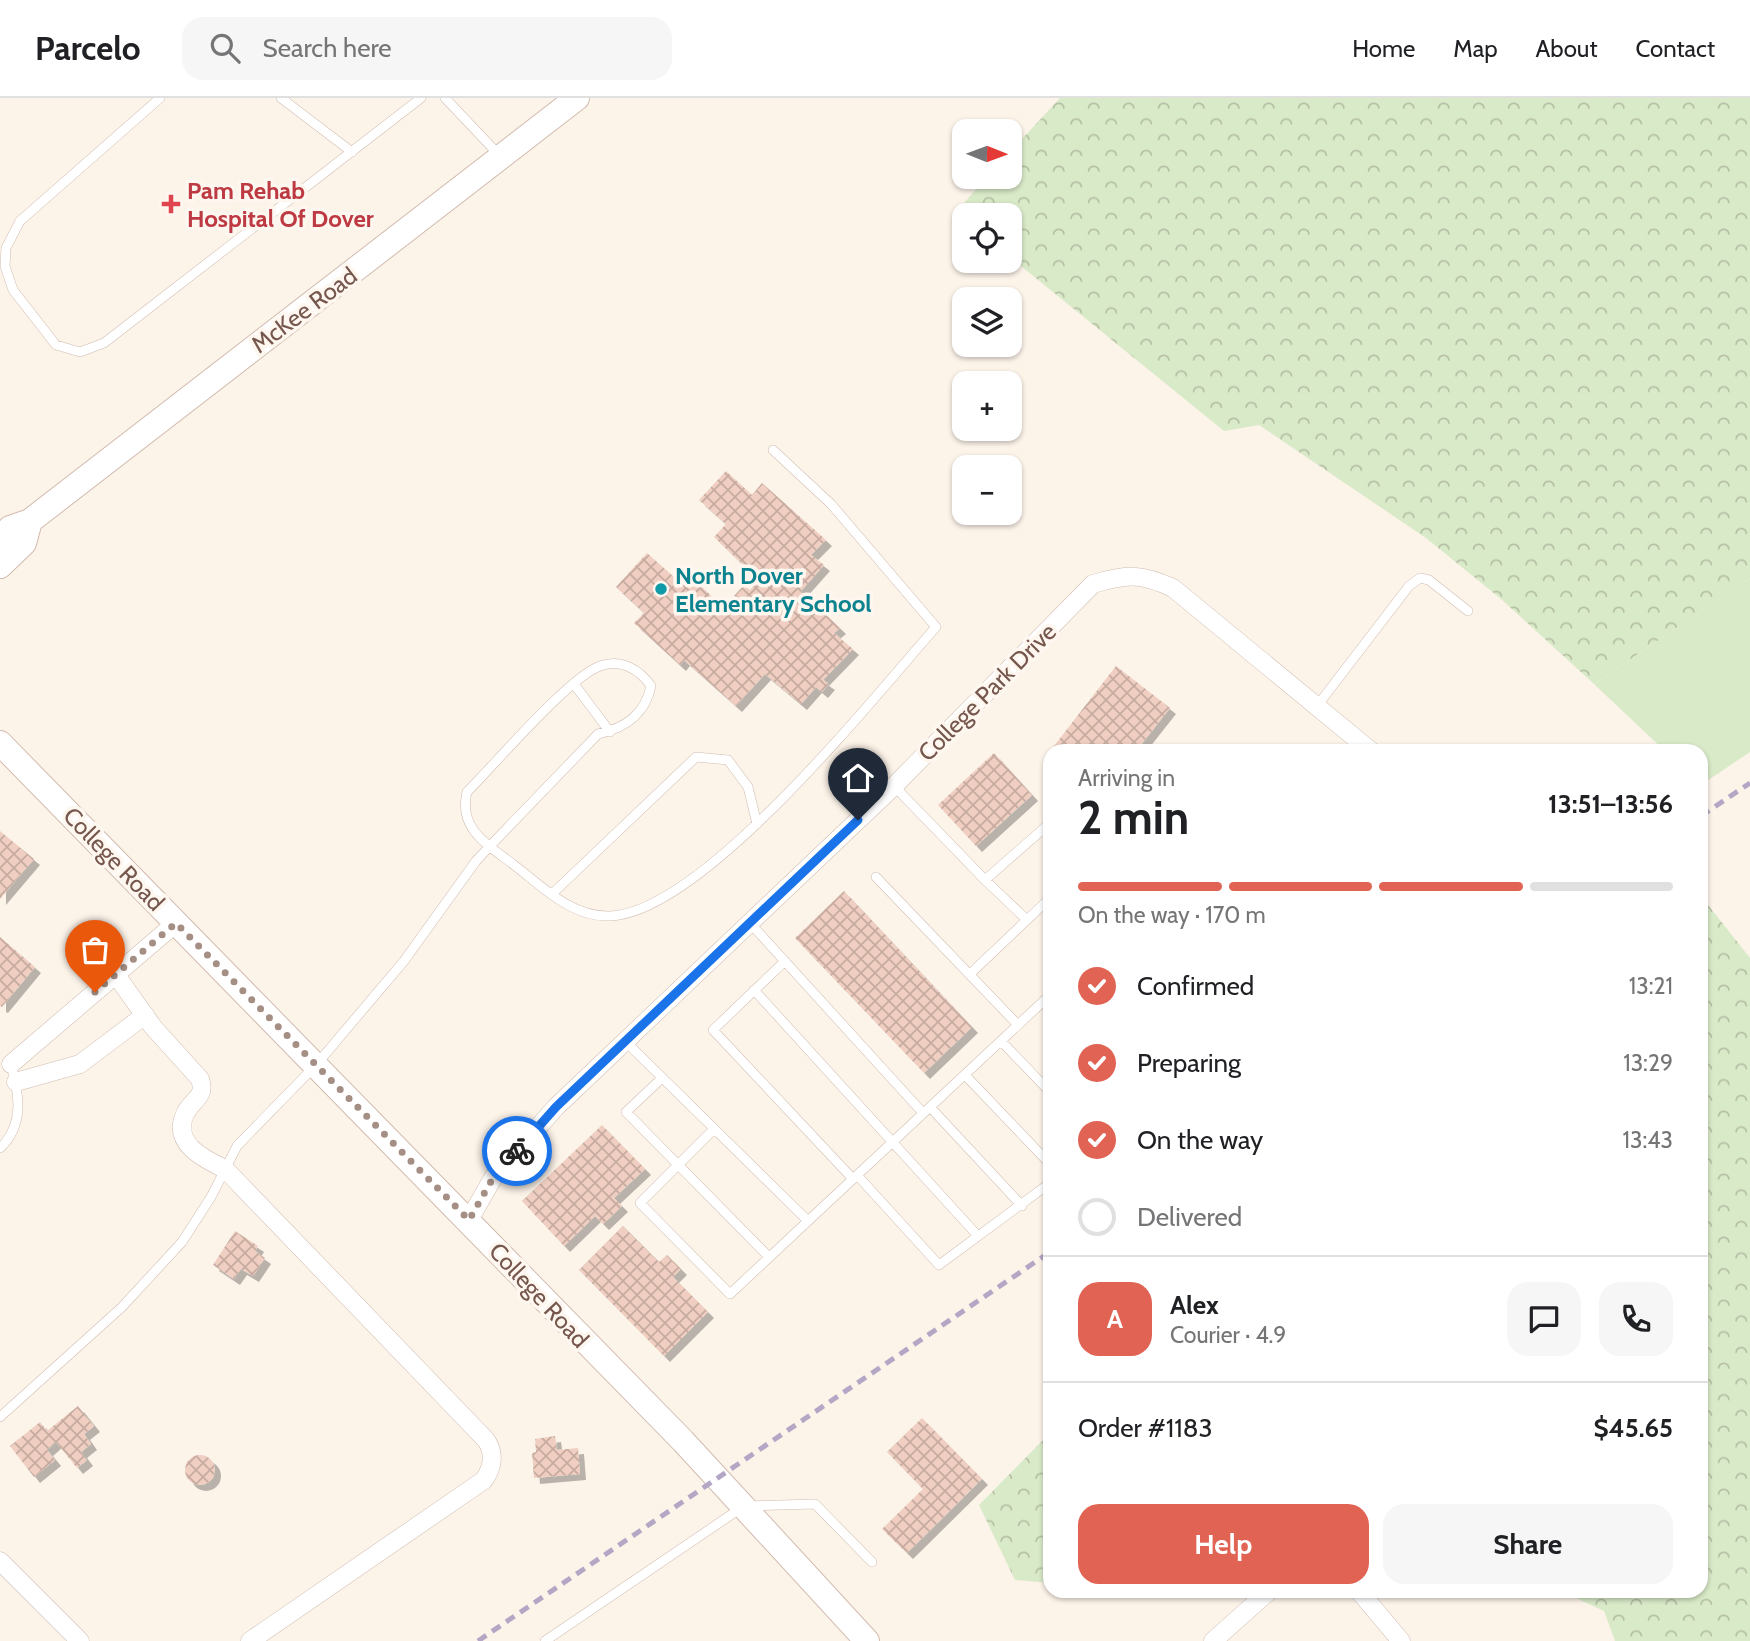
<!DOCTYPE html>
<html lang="en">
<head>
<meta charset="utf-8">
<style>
  :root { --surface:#fff; --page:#f6f6f6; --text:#202124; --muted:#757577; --line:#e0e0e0; --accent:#e06354 }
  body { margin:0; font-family:Cabin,sans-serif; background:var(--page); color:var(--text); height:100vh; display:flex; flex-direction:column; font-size:26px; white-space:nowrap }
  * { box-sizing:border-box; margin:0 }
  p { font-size:23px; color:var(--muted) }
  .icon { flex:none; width:38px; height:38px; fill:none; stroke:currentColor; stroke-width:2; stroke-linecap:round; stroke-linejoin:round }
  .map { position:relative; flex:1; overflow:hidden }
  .details { position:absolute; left:1043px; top:646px; width:665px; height:854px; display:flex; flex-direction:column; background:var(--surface); border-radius:21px; box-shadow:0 2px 5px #0004 }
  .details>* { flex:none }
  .needle { width:46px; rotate:91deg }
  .buttons { position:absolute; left:952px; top:21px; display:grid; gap:14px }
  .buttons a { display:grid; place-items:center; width:70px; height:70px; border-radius:14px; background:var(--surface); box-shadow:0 2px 5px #0004; font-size:35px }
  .pin { position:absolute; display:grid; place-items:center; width:60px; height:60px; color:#fff; margin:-72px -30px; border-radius:50% 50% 50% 0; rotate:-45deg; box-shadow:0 0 7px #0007 }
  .pin .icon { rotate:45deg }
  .courier { position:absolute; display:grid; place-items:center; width:70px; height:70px; margin:-35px; border:5px solid #1a73e8; border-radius:50%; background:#fff; color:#222; box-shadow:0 2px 9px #0007 }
  .head em { font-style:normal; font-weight:800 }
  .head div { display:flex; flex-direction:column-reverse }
  .head { display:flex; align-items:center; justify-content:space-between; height:119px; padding:0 35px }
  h1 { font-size:46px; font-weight:800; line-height:52px }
  .bar { display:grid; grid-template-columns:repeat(4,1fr); gap:10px 7px; align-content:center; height:84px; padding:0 35px }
  .bar i { height:9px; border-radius:5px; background:var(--line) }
  .bar .current { background:var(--accent) }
  .bar p { grid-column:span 4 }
  .line { display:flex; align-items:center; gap:18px; padding:0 35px; border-top:2px solid var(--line) }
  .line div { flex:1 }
  .round { display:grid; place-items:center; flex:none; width:74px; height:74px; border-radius:21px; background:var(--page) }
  ol { padding:0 35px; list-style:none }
  li { display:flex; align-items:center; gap:21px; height:77px }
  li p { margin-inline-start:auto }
  li .icon { padding:7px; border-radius:50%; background:var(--accent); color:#fff; stroke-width:4 }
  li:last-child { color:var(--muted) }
  li i { width:38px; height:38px; border:4px solid var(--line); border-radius:50% }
  .action { display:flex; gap:14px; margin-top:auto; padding:14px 35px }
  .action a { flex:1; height:80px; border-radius:21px; background:var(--accent); color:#fff; font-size:28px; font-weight:800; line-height:80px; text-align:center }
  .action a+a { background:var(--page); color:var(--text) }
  header { display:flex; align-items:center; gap:42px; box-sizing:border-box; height:98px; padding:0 35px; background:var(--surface); border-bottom:2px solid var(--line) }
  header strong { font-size:33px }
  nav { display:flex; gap:38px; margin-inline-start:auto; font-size:24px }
  .search { width:490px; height:63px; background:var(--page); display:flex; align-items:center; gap:18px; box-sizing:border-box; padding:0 24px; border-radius:21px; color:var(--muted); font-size:26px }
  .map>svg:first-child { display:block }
</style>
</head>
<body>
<header>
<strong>Parcelo</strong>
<div class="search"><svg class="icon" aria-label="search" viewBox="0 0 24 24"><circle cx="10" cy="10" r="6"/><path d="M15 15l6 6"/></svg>Search here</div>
<nav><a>Home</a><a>Map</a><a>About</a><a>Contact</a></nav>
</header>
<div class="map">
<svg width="1750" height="1543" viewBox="0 0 1750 1543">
  <defs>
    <pattern id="forest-crowns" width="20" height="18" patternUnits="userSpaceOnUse" patternTransform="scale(1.75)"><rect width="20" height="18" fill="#d9eac8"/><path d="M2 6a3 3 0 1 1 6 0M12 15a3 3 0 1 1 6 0" fill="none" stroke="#b5c0a5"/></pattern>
    <pattern id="building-cross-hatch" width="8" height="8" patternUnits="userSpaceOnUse" patternTransform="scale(1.75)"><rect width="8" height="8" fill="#f0cfc2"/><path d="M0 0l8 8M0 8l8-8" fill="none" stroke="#c7aba0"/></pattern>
    <filter id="shadow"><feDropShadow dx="6" dy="6" stdDeviation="0" flood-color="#0004"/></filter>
  </defs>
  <rect width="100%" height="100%" fill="#fcf3e9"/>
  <path fill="#d9eac8" d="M1750,480V654L1701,687V653H1665L1594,586Z"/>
  <path fill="url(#forest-crowns)" d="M1060,0H1750V480L1594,586L1501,501L1426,440L1259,327L1224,333L1010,159V117H964V122L955,115L987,79H1010V54Z
    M1701,798L1750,860V1543H1615L1604,1513L1561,1493H1701Z
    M1050,1335V1485L1015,1482L979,1407Z"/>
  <path fill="url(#building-cross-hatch)" filter="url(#shadow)" d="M726,373L752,397L762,385L826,442L811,457L824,467L801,493L840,530L834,535L853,551L823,582L829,586L822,594L816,589L801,606L765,576L736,608L684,562L680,567L634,525L644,515L616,489L647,455L675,480L683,471L727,513L739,503L734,498L744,487L750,492L759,482L714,439L726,426L699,402Z
    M1116,568L1170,610L1136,653H1060L1054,648Z
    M994,655L1032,697L976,748L938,707Z
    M0,733L34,761L0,801Z
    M844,793L972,929L924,975L795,840Z
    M0,839L35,869L2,909L0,908Z
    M602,1027L645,1071L614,1100L622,1108L603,1126L595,1118L564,1148L522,1103Z
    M623,1128L659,1164L667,1157L681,1171L673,1179L708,1214L664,1258L579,1172Z
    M235,1133L258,1148L255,1153L265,1160L253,1178L241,1171L234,1181L213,1167Z
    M78,1308L94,1328L84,1336L91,1346L81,1354L87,1362L77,1370L56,1344L47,1352L55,1362L34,1379L10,1348L40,1324L47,1333Z
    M922,1320L982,1381L907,1455L882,1431L923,1391L887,1354Z
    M555,1338L557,1352L578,1350L580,1376L534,1380L532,1355L536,1354L535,1341Z
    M185 1372a15 15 0 1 1 30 0a15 15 0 1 1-30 0Z"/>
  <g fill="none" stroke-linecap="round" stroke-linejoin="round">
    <defs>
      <path id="lane" d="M160,0L20,123L6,150L5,168L13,192L56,247L80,254L104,245L421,0
        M281,0L352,54
        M445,0L500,58
        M574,586L610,634
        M1317,608L1409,488L1420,480L1429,482L1468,513
        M894,688L985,782L1050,725
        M876,779L1018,927
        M985,782L1027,822
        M552,796L696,659L728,662L748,689L757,726
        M750,825L923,1015
        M785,863L713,932L853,1081
        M970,876L1050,800
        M754,892L978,1138
        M625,943L808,1123L1050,897
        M1001,943L1050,994
        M965,977L1050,1066
        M662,980L626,1014L769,1159
        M930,1009L1022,1108
        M714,1031L640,1105L730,1196L808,1123
        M0,1050C25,1027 19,995 11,966
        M857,1077L939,1167L1050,1085
        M0,1319L122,1209L182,1144L211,1099L237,1048L316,967L404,863L476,763L490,748L598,636C625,630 645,617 651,588C640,572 621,560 600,568C569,579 495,666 467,694C458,731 487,746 514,767C543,789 572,820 611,818C704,813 873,600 936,529L831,406L773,352
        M545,1543L744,1408L815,1406L872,1464"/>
      <path id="street" d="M116,877L153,929L200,981C206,999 194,1000 186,1014C170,1045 204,1061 225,1071L486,1342C495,1355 493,1369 484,1382L250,1543
        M11,966L176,825
        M16,984L80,966L145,917
        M469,1122L493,1080L556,1009L894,688L1093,486C1127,476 1140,475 1173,490L1371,653
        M0,1463L80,1543
        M1359,1493L1401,1543
        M1213,1543L1269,1493"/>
      <path id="secondary" d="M0,441L10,430L30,423L577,0
        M0,468L24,445L30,423
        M0,645L683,1343L867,1543"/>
    </defs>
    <use href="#lane" stroke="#d0bcb1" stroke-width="10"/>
    <use href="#street" stroke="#d0bcb1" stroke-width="19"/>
    <use href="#secondary" stroke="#d3bbaf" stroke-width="26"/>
    <use href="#lane" stroke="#fff" stroke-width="9"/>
    <use href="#street" stroke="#fff" stroke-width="18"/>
    <use href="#secondary" stroke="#fff" stroke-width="24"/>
    <path stroke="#b4a7c6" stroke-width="5" stroke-dasharray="10 7" stroke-linecap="butt" d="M1701,718L1750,685
      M478,1543L1050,1154"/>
  </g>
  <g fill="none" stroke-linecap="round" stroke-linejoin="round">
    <path stroke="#a58e84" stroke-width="7" stroke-dasharray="0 12.6" d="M95,894L176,825L469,1122L493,1080L517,1053"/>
    <path stroke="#1a73e8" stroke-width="9" d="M517,1053L556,1009L858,722"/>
  </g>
  <path fill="#e0444e" stroke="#fef7f0" stroke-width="2.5" d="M167.5 95.5h7v7h7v7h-7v7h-7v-7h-7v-7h7z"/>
  <circle fill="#0f9aa8" stroke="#fef7f0" stroke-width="2.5" cx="661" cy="491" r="7"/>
  <g text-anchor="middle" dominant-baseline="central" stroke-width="7" stroke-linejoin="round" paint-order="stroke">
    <g font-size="24" font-weight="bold" fill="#be3a42" stroke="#fef7f0" text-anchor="start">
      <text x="187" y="92">Pam Rehab<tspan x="187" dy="28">Hospital Of Dover</tspan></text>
    </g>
    <g font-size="24" fill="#76574d" stroke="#fef7f0">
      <text transform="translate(304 212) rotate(-37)">McKee Road</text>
      <text transform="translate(987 594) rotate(-45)">College Park Drive</text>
      <text transform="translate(114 761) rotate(46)">College Road</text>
      <text transform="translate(539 1197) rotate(47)">College Road</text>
    </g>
    <g font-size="24" font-weight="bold" fill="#0d838f" stroke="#fef7f0" text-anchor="start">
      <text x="675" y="477">North Dover<tspan x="675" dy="28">Elementary School</tspan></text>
    </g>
  </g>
</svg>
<div class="buttons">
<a><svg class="needle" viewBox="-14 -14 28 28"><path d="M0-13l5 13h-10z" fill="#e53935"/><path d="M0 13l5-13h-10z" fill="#757577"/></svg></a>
<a><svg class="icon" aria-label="locate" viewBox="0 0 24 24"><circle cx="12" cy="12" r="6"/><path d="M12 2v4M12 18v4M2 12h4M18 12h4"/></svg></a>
<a><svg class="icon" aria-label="layers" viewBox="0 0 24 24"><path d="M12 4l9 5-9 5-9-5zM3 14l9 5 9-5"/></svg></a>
<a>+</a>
<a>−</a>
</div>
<div class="pin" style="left:95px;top:894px;background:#ea580c"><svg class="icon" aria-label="bag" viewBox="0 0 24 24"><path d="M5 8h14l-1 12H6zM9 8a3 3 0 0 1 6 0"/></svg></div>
<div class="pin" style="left:858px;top:722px;background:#1f2937"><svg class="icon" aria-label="home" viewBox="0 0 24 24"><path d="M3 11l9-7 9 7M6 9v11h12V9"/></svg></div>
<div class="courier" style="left:517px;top:1053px"><svg class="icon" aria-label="bike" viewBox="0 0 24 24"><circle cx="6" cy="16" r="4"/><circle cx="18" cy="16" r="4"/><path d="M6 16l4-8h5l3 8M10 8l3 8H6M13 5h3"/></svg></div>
<section class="details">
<div class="head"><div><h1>2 min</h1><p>Arriving in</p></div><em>13:51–13:56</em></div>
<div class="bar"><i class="current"></i><i class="current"></i><i class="current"></i><i></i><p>On the way · 170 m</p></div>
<ol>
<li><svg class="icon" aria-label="check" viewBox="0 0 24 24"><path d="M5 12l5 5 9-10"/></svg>Confirmed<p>13:21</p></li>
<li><svg class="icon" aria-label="check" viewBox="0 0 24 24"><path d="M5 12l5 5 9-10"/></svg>Preparing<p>13:29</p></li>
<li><svg class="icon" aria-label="check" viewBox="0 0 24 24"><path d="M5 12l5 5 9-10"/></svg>On the way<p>13:43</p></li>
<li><i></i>Delivered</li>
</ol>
<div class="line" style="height:126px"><b class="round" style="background:var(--accent);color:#fff">A</b><div><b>Alex</b><p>Courier · 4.9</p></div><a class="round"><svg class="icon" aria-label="chat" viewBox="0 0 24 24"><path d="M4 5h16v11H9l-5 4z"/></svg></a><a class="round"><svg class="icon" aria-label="phone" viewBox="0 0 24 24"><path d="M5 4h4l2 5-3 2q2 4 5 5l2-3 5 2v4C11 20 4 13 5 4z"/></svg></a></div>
<div class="line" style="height:91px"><div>Order #1183</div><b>$45.65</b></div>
<div class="action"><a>Help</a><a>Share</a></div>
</section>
</div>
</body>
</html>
